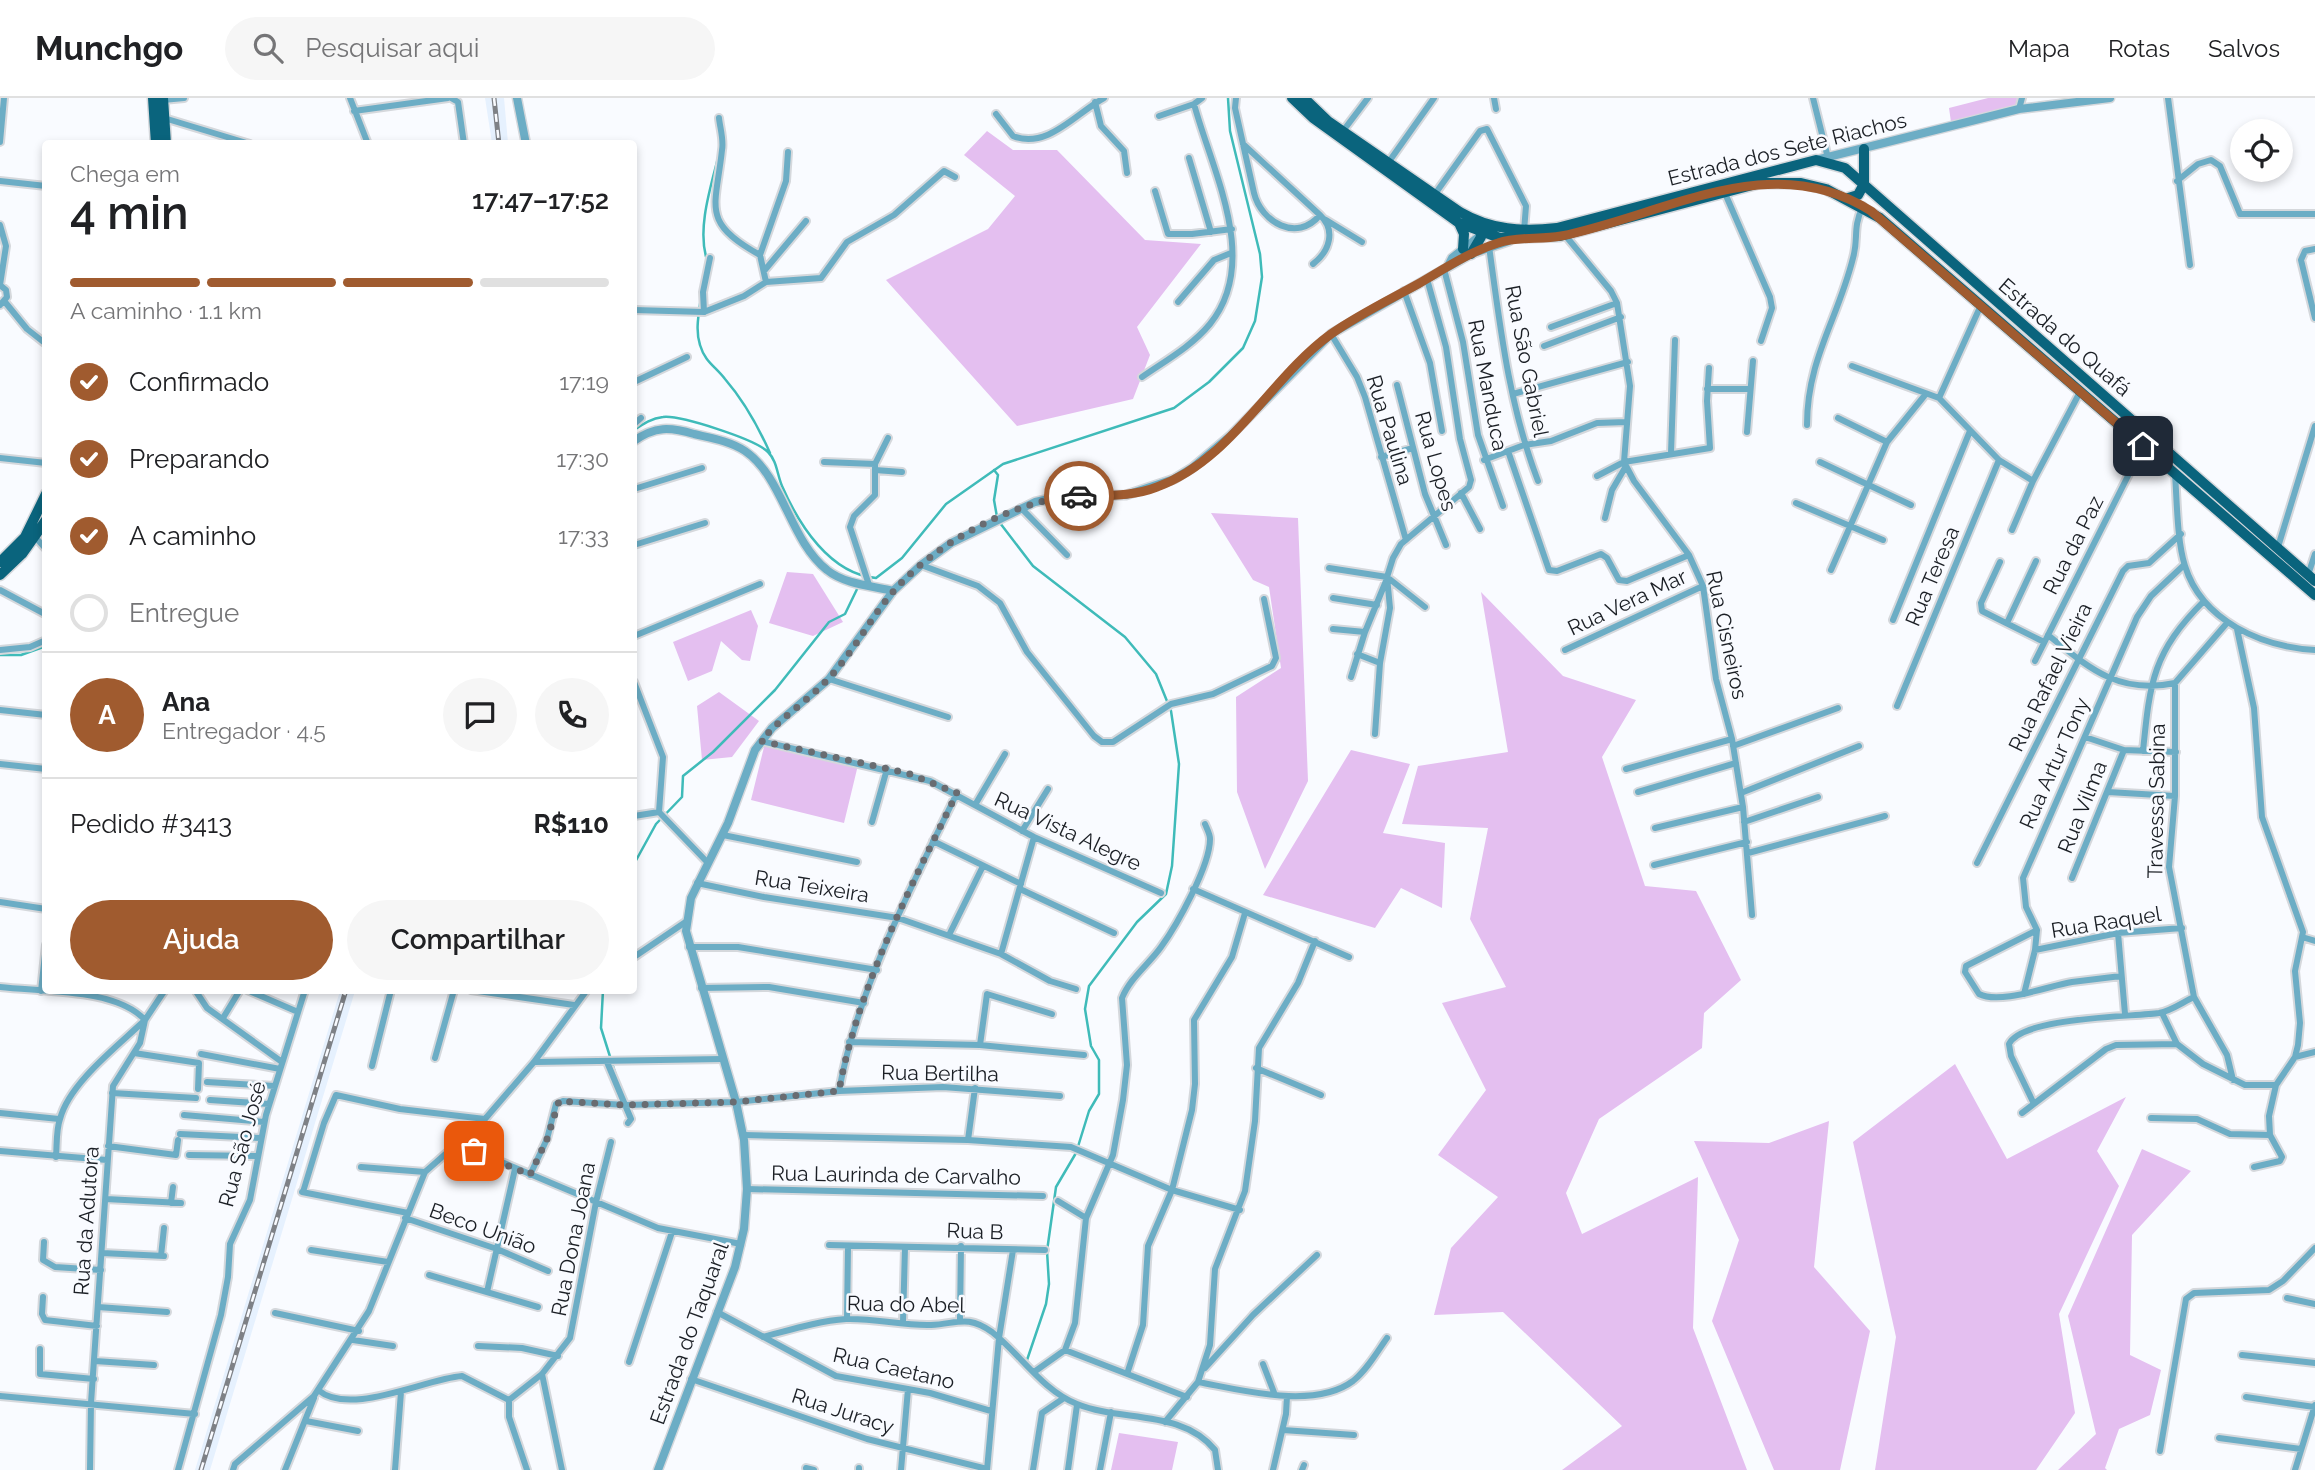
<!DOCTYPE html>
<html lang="pt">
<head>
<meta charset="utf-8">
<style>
  :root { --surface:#fff; --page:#f6f6f6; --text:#202124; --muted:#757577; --line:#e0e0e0; --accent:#a05b2f }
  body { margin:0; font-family:Raleway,sans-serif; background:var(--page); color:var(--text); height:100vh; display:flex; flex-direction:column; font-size:26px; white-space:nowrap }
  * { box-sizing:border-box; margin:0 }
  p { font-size:23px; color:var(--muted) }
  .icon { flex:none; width:38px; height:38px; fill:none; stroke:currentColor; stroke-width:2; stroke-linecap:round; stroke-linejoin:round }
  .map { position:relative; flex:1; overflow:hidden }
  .details { position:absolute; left:42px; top:42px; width:595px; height:854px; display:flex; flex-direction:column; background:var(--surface); border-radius:7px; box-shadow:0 4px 10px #0003 }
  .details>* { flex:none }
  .buttons { position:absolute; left:2230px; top:21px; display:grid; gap:14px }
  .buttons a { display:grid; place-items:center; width:63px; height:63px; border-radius:50%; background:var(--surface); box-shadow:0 4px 10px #0003; font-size:35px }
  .pin { position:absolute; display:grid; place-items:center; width:60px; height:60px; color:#fff; margin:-30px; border-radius:14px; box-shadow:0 4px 10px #0006 }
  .courier { position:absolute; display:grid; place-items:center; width:70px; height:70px; margin:-35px; border:5px solid #a05b2f; border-radius:50%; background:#fff; color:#222; box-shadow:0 2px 9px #0007 }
  .overview em { font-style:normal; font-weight:600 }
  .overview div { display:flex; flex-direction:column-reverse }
  .overview { display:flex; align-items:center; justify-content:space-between; height:119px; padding:0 28px }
  h1 { font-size:46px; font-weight:600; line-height:52px }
  .bar { display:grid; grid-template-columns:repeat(4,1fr); gap:10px 7px; align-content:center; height:84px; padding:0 28px }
  .bar i { height:9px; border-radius:5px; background:var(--line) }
  .bar .selected { background:var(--accent) }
  .bar p { grid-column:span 4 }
  .line { display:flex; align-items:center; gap:18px; padding:0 28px; border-top:2px solid var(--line) }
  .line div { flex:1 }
  .round { display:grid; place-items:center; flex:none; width:74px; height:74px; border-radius:37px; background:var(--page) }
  ol { padding:0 28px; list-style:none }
  li { display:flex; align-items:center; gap:21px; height:77px }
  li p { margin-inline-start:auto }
  li .icon { padding:7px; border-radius:50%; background:var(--accent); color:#fff; stroke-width:4 }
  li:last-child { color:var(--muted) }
  li i { width:38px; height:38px; border:4px solid var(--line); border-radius:50% }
  .primary-button { display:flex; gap:14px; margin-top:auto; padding:14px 28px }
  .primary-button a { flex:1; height:80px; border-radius:42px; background:var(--accent); color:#fff; font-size:28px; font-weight:600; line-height:80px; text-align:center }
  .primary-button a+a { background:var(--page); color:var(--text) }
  header { display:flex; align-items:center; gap:42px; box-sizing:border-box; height:98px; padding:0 35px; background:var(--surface); border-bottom:2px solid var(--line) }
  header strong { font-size:33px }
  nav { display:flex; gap:38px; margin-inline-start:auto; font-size:24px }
  .search { width:490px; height:63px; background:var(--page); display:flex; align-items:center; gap:18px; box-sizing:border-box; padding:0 24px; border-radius:38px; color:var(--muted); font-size:26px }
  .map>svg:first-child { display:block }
</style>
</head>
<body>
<header>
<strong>Munchgo</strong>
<div class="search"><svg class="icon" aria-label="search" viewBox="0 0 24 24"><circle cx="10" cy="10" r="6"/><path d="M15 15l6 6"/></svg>Pesquisar aqui</div>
<nav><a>Mapa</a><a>Rotas</a><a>Salvos</a></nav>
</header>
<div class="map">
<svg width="2315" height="1372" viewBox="0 0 2315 1372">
  <rect width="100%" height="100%" fill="#f9fbff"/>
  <path fill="#e6f1fe" d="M485,0H504L508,45H492Z
    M340,893H355L210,1372H195Z"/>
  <path fill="#e4bff0" d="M1988,0H2017L2016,9L1951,24L1949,10Z
    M987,33L1013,52H1057L1145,142L1201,146L1137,229L1150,257L1133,301L1017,328L886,182L988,131L1015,98L964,57Z
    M1211,415L1298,420L1308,683L1265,771L1237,694L1236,599L1281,570L1269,489L1253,482Z
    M787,474L813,476L843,524L813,538L769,525Z
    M1481,494L1563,578L1636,602L1602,659L1645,788L1696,793L1741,882L1704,915L1702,950L1599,1021L1566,1095L1582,1136L1698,1079L1693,1230L1747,1372H1562L1622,1328L1503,1214L1434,1217L1451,1150L1498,1099L1438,1057L1486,992L1442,905L1506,889L1470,821L1488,730L1402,726L1418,668L1508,654Z
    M751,512L758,528L750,563L742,562L721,543L712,573L688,583L673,544Z
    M719,594L759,623L732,659L702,662L697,608Z
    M765,645L858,667L844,725L751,702Z
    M1351,652L1410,666L1383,735L1445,745L1442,810L1401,790L1375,830L1263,797Z
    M1955,966L2007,1061L2126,999L2097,1053L2119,1088L2059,1216L2075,1315L2036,1372H1875L1896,1239L1853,1044Z
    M1829,1023L1814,1169L1870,1233L1840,1372H1774L1712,1223L1739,1142L1694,1043L1769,1045Z
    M2142,1051L2191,1073L2132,1137L2130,1257L2161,1272L2150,1317L2119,1331L2105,1370L2107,1372H2058L2096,1336L2068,1218Z
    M1119,1335L1178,1344L1172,1372H1111Z"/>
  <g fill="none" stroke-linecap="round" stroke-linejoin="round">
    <path stroke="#3fbbb9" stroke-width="2.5" d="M707,162C697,132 710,91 718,60
      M701,199C699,215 695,232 700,247C705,264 715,268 725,281C744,303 758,328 770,355
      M634,332C643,326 652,320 663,319C680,317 755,341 768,354C777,363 777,376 782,388C799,427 830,476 876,480L902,460L946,406L1003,366L1174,310L1209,284L1243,250L1255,223L1262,179L1260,156L1230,33L1228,0
      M994,372L998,377L994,402L997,419
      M1000,425L1033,468L1125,539L1156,576L1171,613L1179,666L1172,768L1166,796L1137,824L1089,888L1085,911L1091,948L1099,962V996L1089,1013L1076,1055L1056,1089L1047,1153L1049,1186L1046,1206L1026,1265
      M0,557H21L46,548
      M634,766L656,726L682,699L683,678L713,654L775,592L829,524L845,516L859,487
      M603,892L601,930L618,984"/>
    <defs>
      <path id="minor" d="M350,0L368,46
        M451,0L458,4L464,46
        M1236,0L1235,10L1254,95C1261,124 1297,145 1320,117L1243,46
        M1494,0L1496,11
        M1813,0L1828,60
        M2168,0L2190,167
        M163,2L184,0
        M1095,4L1101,28L1124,53L1127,75
        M2019,11L2022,0
        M354,13L448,0
        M996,16L1013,38C1047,52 1076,15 1104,0
        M1159,18L1194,6L1202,0
        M164,20L250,46
        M1343,33L1368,0
        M0,44L4,0
        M1189,60L1211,134
        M1388,65L1434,0
        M0,83L46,88
        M2177,83L2198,66L2211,62L2220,68L2240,116H2315
        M1155,93L1168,136H1192L1232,131
        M1724,93L1770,199L1772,210L1761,243
        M1435,96L1480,33L1487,31L1526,108L1524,133
        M1326,122L1362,144
        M0,127L6,148L0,187
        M1565,137L1611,193L1617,205L1630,288L1624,364L1634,383L1689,457L1703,488L1716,581L1732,641L1743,709L1752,817
        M1489,148C1500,228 1509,308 1538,383
        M2315,151L2305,153L2301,162L2315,220
        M760,157L786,83L788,54
        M1313,166C1330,153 1336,132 1320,117
        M1444,171L1463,244L1478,337L1503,408
        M764,173L806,123
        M766,184L821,180L847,144L894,117L944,73L955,79
        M0,187L6,192L7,199L0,207
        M1404,193L1430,265L1442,333
        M5,204L27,231L46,246
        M1178,204L1214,162L1231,155
        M634,212L704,214L744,198L766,184L760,157C700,124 716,109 722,52C724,42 720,30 719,20
        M704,214L703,194L710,160
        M1551,229L1617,205
        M1331,236L1357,279L1365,299L1406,442
        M1544,248L1621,219
        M1852,268L1939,300L1999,362L2033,383
        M1142,279C1165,263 1192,248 1210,226C1261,163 1212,73 1194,6
        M634,284L687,259
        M1397,287L1425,396L1446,447
        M1707,291H1750
        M1513,296L1628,264
        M1939,300L1981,207
        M1838,320L1887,344
        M634,326L641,320
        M1807,327C1807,261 1838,221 1853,160C1859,139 1852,131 1863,108
        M1747,334L1753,263
        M1508,353L1549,472L1557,473L1601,456L1607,460L1619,482L1627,483L1689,457
        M1671,355L1675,242
        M1381,359L1413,350
        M0,360L46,365
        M1484,362L1524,347L1551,343L1597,325L1626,324
        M824,364L875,366
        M1820,364L1911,407
        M875,372L902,374
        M2175,376C2177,403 2177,443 2185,468C2202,523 2262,549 2315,552
        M1597,378L1624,364L1710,350L1707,303L1709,270
        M634,391L702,370
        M1461,395L1480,431
        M1796,405L1883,442
        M1021,410L1067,457
        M1605,420L1612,392L1626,368
        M2012,432L2033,383L2080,294
        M36,440L46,451
        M634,447L705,425
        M2278,449L2315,328
        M2000,464L1981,505L1982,513L2044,544
        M921,467L978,488L1000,505L1027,554L1094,638L1102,644H1113L1171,606L1213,596L1272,568L1276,560L1264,501
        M1329,470L1387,479L1425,509
        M1831,472L1887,344L1925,297
        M2308,477L2315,456
        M869,487L850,429L854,418L875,397V366L888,340
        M0,492L45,516
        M1333,500L1377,507
        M1893,522L1970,333
        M2007,525L2036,463
        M1333,531L1365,534
        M2237,531L2254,610L2262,719L2303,834L2295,873L2300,925L2298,947L2295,959L2276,987L2269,1018L2270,1037L2282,1059L2280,1063L2254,1069
        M2048,537C2089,570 2119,597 2175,585
        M634,538L760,486
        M0,552L30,549L46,542
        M1565,552L1703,488
        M1357,556L1380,565
        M2035,563L2143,348
        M1351,579L1365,534L1386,483
        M829,581L948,619
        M634,584L663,659L659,714L708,765
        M2175,585V698L2169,769L2194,899L2227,957L2233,982
        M2175,585L2227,525
        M1897,608L1999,362
        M0,612L46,617
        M1375,636L1380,565L1390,510L1387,479L1393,460L1401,446L1469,389L1471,382L1460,341L1446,249L1427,181
        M2085,639L2124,652L2176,654
        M761,643L930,683L1034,739L1161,795
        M1733,648L1838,610
        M2143,653C2150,583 2153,554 2204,503
        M0,666L46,671
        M1626,671L1732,641
        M1638,694L1736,665
        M2108,694L2175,698
        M1741,695L1859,648
        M975,707L1005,656
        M634,718L659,714
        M872,724L887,671
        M1744,724L1818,699
        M1655,730L1743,709
        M1022,733L1048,691
        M723,737L857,764
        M933,743L1021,786
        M1748,755L1885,718
        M1977,765L2123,473L2128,468L2149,465L2181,436
        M1654,767L1747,744
        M2072,780L2124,652
        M697,785L764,799L898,820L1001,856L1050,883L1076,891
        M1020,791L1114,835
        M1193,791L1349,859
        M0,804L46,811
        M2037,832L1966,868L1965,874L1979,896C2000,907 2048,888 2072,884C2088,882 2105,880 2121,878
        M950,835L983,768
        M2118,835L2125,916
        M2302,839L2315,843
        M689,849H738L877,872
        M2035,852L2118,835L2182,830
        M1001,856L1034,739
        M634,859L687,823
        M0,889C41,894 116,890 145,922C119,947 69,985 60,1021C56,1032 57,1046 56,1059
        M701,890L769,889L864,905
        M195,892L207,910L282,964
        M247,892L298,914
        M471,892L574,907
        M41,893L46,847
        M2024,896L2035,852L2037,832L2026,809L2023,780L2137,519L2151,498L2184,467
        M2162,915L2177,946L2203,966L2245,987H2276
        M223,920L240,892
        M849,944L980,947L1084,957
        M980,947L987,896L1052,916
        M134,955L199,965L198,991
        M201,956L280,971
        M2295,959L2315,954
        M435,960L454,892
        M535,964L722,961
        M607,964L631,1021L628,1025
        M372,968L391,892
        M1256,970L1321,997
        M207,984L275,988
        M839,993C857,892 912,787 957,695
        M112,995L196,1000
        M210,1002L269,1006
        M2034,1006L2011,958L2009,946C2022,919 2130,919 2159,915C2171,913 2183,904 2194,899
        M0,1015L59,1021
        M2022,1015L2106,951L2116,947L2177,946
        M184,1017L264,1024
        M2151,1020L2197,1021L2230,1036L2270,1037
        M180,1036L261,1040
        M744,1037L968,1042L1071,1049L1172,1092L1240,1112
        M968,1042L975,990
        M459,1046L658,1130L741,1146
        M108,1048L176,1057L178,1042
        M0,1053L107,1062
        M189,1057L258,1058
        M361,1069L425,1074
        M530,1077L547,1041L556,1006L563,1003L625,1007L736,1004L839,993L943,989L1060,998
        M747,1091L1043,1098
        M302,1094L408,1115
        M303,1094L324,1025L336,997L400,1011L485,1021
        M106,1101L181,1105
        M1058,1103L1086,1120
        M171,1105L173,1089
        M405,1120L497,1151L548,1173
        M44,1144L43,1162L55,1169L101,1172
        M829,1147L1045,1152
        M311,1152L388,1164
        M102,1155L164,1158
        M161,1158L164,1130
        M429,1177L538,1209
        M487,1194L515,1071
        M43,1199L42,1216L45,1222L97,1228
        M2287,1200L2315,1206
        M98,1209L167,1214
        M717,1214L836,1278L930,1295L991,1313
        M275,1215L359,1233
        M847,1221L848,1148
        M960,1221L961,1148
        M903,1224L905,1149
        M763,1239C790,1232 818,1223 846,1221C875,1220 903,1228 931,1227C957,1226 967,1216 992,1234C1020,1256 1043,1293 1077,1306C1121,1324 1182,1311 1215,1352L1218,1372
        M353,1242L393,1248
        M478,1248L522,1250L558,1258
        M40,1251V1276L94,1281
        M1065,1252L1187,1299
        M2242,1257L2315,1265
        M95,1263L154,1267
        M629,1264L672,1134
        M1263,1266L1275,1297
        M1205,1270L1253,1217L1317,1157
        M1034,1274L1065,1252L1075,1225L1086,1120L1113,1057L1123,1002L1127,967L1122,900C1130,880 1149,866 1161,849C1177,827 1210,768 1210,741C1210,736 1207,731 1205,726
        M542,1276L562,1372
        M1127,1276L1143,1227L1148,1148L1172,1092L1192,1012L1195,986L1194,922L1232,859L1245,815
        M691,1281L867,1341L987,1371
        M1198,1284C1242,1292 1314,1312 1353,1283C1367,1272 1377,1254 1387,1240
        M318,1292C350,1319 424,1281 462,1278L509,1302
        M0,1298L195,1316
        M2246,1299L2314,1309
        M509,1302L542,1276L570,1240L596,1104L611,1044
        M509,1302V1319L527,1372
        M306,1323L358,1333
        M1165,1324L1198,1284L1210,1247L1215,1171L1245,1093L1255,1023L1259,950L1298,885L1315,843
        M1283,1332L1354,1337
        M2219,1340L2301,1351
        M2160,1353L2186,1201L2194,1195L2269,1192L2283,1183L2315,1150
        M806,1370L814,1372
        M90,1372L91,1305L113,988L140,945L145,922L165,892
        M178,1372L221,1217L228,1179L230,1146L250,1102L266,1017L305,892
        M233,1372L235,1366L314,1298L369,1213L425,1074L485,1021L534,964L587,892
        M285,1372L314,1300
        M395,1372L401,1294
        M859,1372V1370
        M901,1372L908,1291
        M987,1372L999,1240L1013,1152
        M1033,1372L1042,1315L1064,1300
        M1068,1372L1077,1307
        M1100,1372L1111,1314
        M1273,1372L1286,1316L1287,1298
        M1302,1372L1304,1367
        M2295,1372L2315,1307"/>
      <path id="tertiary" d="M517,0L526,46
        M1816,62L2019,11L2110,0
        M1448,168L1452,160L1481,137
        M634,343C655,328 670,329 694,336C711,340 730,343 745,353C783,379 790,443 827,472C844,486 872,488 893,493
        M658,1372L735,1169L744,1131L747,1091L744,1042L736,1004L686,833L691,800L728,725L755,652L772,630L829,581L893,493L921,467L951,445L1035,404L1063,398L1126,397L1174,381L1192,370L1230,338L1331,236L1471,156L1509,143"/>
      <path id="primary" d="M153,0L156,46
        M163,0L166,46
        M1292,0L1313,20L1459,125L1500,140L1560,138L1760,85H1801L1826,91L1880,120L2315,497
        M1304,0L1328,23L1460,114C1491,132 1522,134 1557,130L1816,62L1845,70L2315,483
        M1848,100L1858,97L1864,86V51
        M1459,125L1464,136L1463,151
        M1471,156L1481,139L1480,131
        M0,464L25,439L46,396
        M0,477L22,456L46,422"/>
    </defs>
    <use href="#minor" stroke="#d5d8dc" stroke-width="10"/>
    <use href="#tertiary" stroke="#d5d8dc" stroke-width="11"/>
    <use href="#primary" stroke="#d5d8dc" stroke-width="13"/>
    <use href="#minor" stroke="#6cadc5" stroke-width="6"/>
    <use href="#tertiary" stroke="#6cadc5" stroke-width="8"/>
    <use href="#primary" stroke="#0a647d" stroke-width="10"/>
    <defs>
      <path id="rail" d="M494,0L499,46
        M201,1372L346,892"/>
    </defs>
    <use href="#rail" stroke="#7e8186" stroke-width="5"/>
    <use href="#rail" stroke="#f9fbff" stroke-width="2.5" stroke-dasharray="8" stroke-linecap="butt"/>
  </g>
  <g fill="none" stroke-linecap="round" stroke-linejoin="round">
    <path stroke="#696c71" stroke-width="7" stroke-dasharray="0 12.6" d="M474,1053L530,1077L547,1041L559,1003L625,1007L736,1004L839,993C857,891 911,788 957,695L907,675L761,643C781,619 807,604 828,581C853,555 869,522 892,495C932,447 1016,400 1079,398"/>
    <path stroke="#a05b2f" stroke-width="9" d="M1079,398C1106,397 1132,399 1157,389C1232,362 1269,281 1331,236C1358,217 1389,202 1418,186C1444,171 1469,154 1498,145C1518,138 1540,142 1561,138C1665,117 1770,49 1871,113L2143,348"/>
  </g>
  <g text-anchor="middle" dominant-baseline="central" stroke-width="5" stroke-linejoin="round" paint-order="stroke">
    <g font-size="21" fill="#1b1f25" stroke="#f9fbff">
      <text transform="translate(1787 51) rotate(-14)">Estrada dos Sete Riachos</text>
      <text transform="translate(2065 239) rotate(41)">Estrada do Quafá</text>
      <text transform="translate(1527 263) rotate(79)">Rua São Gabriel</text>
      <text transform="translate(1488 287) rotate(79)">Rua Manduca</text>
      <text transform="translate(1390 332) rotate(73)">Rua Paulina</text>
      <text transform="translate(1436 363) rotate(74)">Rua Lopes</text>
      <text transform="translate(2073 447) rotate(-63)">Rua da Paz</text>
      <text transform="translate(1932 478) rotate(-67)">Rua Teresa</text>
      <text transform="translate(1627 504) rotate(-25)">Rua Vera Mar</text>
      <text transform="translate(1727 537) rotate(78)">Rua Cisneiros</text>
      <text transform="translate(2050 579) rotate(-64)">Rua Rafael Vieira</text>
      <text transform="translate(2054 665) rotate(-66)">Rua Artur Tony</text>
      <text transform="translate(2156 703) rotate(-89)">Travessa Sabina</text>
      <text transform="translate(2082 709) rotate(-68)">Rua Vilma</text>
      <text transform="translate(1068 733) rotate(25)">Rua Vista Alegre</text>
      <text transform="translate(812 788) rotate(9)">Rua Teixeira</text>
      <text transform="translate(2106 824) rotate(-9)">Rua Raquel</text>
      <text transform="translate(940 975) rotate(1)">Rua Bertilha</text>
      <text transform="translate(242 1046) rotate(-75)">Rua São José</text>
      <text transform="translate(896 1077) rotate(1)">Rua Laurinda de Carvalho</text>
      <text transform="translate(86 1123) rotate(-86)">Rua da Adutora</text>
      <text transform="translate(483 1130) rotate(20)">Beco União</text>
      <text transform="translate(975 1133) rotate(2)">Rua B</text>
      <text transform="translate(573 1141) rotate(-79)">Rua Dona Joana</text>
      <text transform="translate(906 1206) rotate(1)">Rua do Abel</text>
      <text transform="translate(689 1235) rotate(-70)">Estrada do Taquaral</text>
      <text transform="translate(894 1270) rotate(13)">Rua Caetano</text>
      <text transform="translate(843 1313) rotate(18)">Rua Juracy</text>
    </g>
  </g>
</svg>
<div class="buttons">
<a><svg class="icon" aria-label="locate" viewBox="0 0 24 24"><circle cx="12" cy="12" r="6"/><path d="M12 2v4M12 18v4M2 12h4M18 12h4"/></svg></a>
</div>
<div class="pin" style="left:474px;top:1053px;background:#ea580c"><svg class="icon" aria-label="bag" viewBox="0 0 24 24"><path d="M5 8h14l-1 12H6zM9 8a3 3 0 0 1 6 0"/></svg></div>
<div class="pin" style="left:2143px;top:348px;background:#1f2937"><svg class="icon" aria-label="home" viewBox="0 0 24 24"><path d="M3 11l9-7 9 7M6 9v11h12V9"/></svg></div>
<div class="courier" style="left:1079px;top:398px"><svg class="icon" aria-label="car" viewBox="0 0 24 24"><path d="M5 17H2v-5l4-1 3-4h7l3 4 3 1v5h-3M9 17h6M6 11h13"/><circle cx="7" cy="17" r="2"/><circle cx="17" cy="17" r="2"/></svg></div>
<section class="details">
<div class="overview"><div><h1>4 min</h1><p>Chega em</p></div><em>17:47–17:52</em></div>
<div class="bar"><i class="selected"></i><i class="selected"></i><i class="selected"></i><i></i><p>A caminho · 1.1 km</p></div>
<ol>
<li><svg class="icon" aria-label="check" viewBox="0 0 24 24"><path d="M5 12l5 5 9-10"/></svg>Confirmado<p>17:19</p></li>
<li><svg class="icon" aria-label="check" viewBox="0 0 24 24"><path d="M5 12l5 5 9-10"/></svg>Preparando<p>17:30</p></li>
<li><svg class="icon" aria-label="check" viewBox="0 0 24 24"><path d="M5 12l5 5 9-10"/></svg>A caminho<p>17:33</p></li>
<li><i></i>Entregue</li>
</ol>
<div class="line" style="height:126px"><b class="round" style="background:var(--accent);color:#fff">A</b><div><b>Ana</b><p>Entregador · 4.5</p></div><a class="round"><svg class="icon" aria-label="chat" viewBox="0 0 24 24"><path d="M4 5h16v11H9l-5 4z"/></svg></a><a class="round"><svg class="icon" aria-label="phone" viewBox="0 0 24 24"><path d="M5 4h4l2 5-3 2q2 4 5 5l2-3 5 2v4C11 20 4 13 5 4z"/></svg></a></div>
<div class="line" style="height:91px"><div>Pedido #3413</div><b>R$110</b></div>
<div class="primary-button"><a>Ajuda</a><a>Compartilhar</a></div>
</section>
</div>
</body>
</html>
